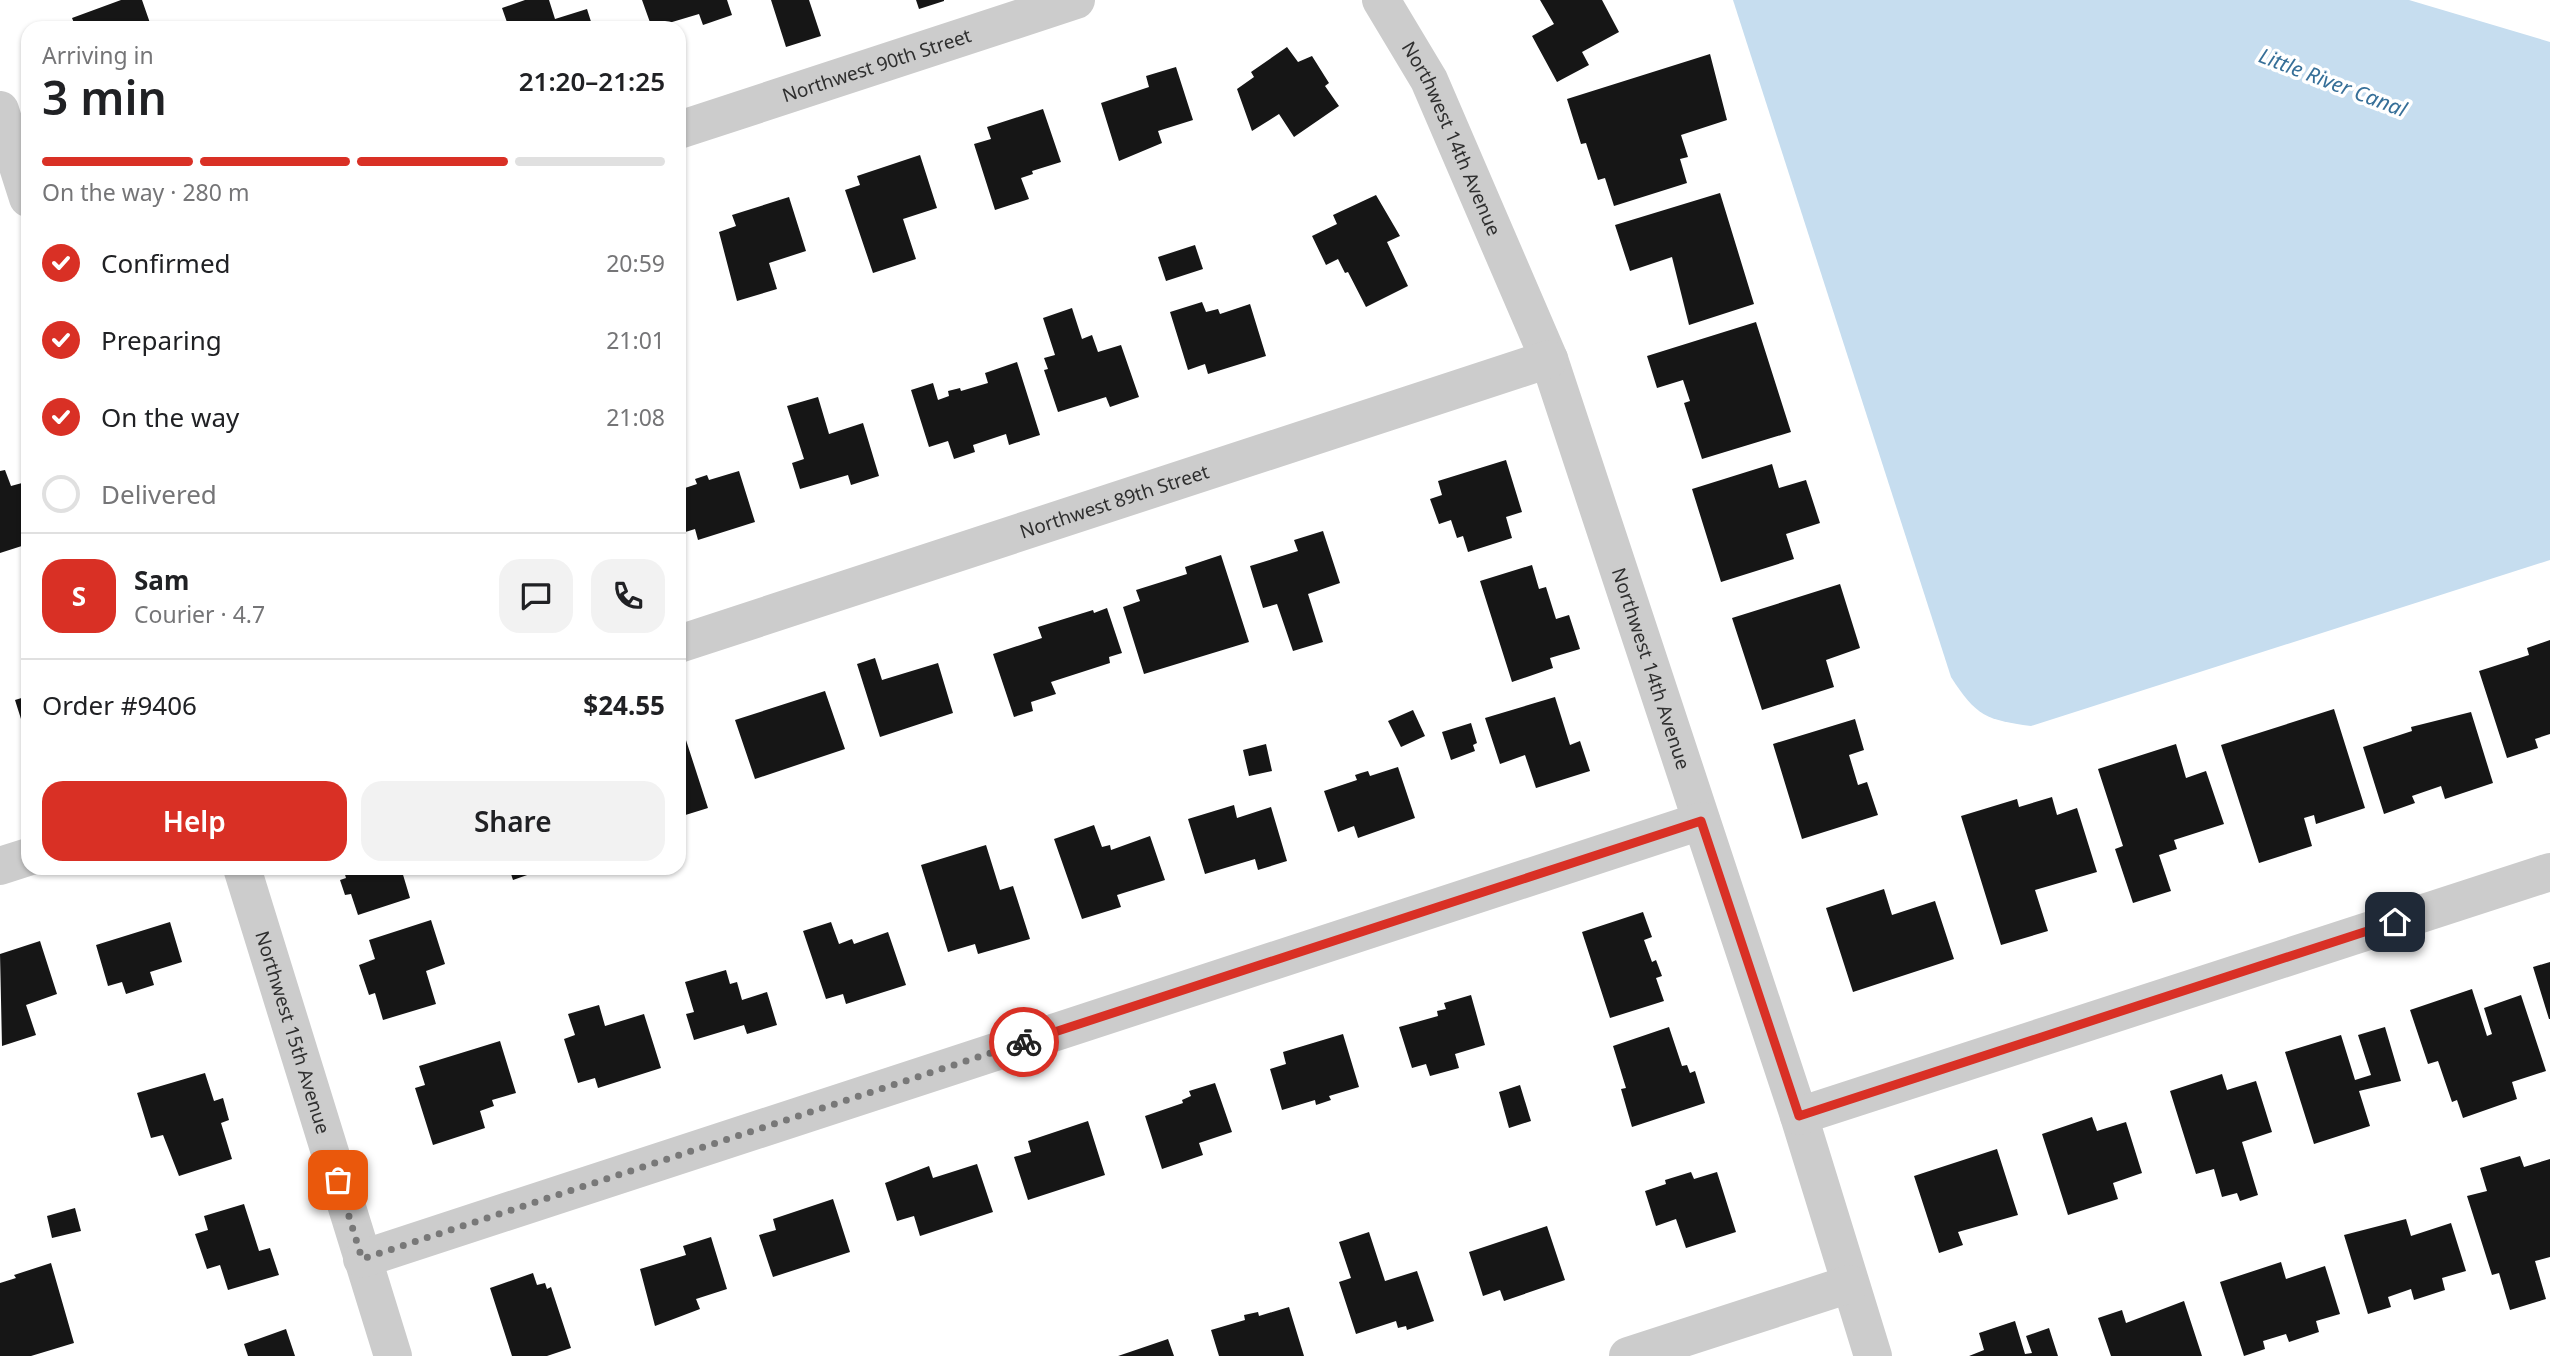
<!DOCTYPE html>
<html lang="en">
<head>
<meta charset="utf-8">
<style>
  :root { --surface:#fff; --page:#f2f2f2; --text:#202124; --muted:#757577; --line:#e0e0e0; --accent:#d93025 }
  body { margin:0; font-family:"Noto Sans",sans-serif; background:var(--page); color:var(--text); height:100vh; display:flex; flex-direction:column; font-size:26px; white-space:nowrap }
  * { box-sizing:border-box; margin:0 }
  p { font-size:23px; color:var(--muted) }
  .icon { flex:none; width:38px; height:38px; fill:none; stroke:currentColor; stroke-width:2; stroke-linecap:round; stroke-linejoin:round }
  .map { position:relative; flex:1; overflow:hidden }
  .sheet { position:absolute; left:21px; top:21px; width:665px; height:854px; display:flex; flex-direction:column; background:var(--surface); border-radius:21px; box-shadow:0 2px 5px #0004 }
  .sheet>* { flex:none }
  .pin { position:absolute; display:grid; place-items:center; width:60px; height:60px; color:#fff; margin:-30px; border-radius:14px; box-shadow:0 4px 10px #0006 }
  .courier { position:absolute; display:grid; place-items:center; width:70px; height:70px; margin:-35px; border:5px solid #d93025; border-radius:50%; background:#fff; color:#222; box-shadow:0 2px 9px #0007 }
  .summary em { font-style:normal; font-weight:600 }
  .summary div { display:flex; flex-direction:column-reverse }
  .summary { display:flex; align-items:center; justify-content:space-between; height:119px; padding:0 21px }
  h1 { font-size:46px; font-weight:600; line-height:52px }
  .bar { display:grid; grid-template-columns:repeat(4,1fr); gap:10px 7px; align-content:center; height:84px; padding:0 21px }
  .bar i { height:9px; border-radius:5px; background:var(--line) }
  .bar .selected { background:var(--accent) }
  .bar p { grid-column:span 4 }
  .line { display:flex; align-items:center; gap:18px; padding:0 21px; border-top:2px solid var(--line) }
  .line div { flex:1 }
  .round { display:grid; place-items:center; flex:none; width:74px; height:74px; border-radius:21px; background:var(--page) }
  ol { padding:0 21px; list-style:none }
  li { display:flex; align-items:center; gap:21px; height:77px }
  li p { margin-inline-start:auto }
  li .icon { padding:7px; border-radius:50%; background:var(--accent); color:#fff; stroke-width:4 }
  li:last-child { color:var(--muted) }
  li i { width:38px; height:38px; border:4px solid var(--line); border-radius:50% }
  .primary-button { display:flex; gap:14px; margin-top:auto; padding:14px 21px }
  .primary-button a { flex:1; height:80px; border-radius:21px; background:var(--accent); color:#fff; font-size:28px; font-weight:600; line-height:80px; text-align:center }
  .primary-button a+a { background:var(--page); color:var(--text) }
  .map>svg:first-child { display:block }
</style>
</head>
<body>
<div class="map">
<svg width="2550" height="1356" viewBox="0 0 2550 1356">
  <rect width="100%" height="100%" fill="#fff"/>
  <path fill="#c6ddef" d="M1733,0H2409L2550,42V560L2031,726C1986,720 1976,716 1951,677Z"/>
  <path fill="#161616" d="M121,0H142L150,23L156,22L159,28H76L72,18Z
    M525,0H549L555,19L587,9L593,28H509L502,8Z
    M642,0H727L732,15L703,25L699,14L652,28Z
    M771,0H809L821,36L786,47Z
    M916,0H944V1L919,9Z
    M1540,0H1602L1619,32L1582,52L1589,65L1557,82L1532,36L1554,24Z
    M1287,47L1298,62L1312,56L1329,83L1325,86L1339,106L1294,137L1279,114L1252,131L1237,89L1254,77L1251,72Z
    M1710,54L1727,120L1681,135L1688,157L1680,159L1687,183L1614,206L1605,178L1598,180L1586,143L1581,144L1567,99Z
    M1176,67L1193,120L1158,131L1162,143L1119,161L1101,103L1149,87L1146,76Z
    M1043,109L1061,162L1032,171L1033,174L1021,178L1029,199L995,210L974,144L991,139L987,127Z
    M920,155L937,208L903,219L916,259L873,273L845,190L860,185L857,176Z
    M1720,193L1754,304L1689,325L1672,257L1630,271L1615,225Z
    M1376,195L1400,236L1387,242L1408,286L1366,307L1348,272L1345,273L1338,259L1326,265L1312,236L1337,224L1333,215Z
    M789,197L806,251L769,263L777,289L737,301L719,232L736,226L732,215Z
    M1195,245L1203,269L1166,281L1158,257Z
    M1202,302L1206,312L1218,309L1220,314L1250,304L1266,356L1208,374L1205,364L1188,370L1170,312Z
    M1072,308L1082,339L1092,335L1098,352L1121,345L1139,397L1110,407L1106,397L1058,412L1044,370L1048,369L1044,358L1055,355L1043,318Z
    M1756,322L1791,432L1702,459L1684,403L1690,401L1683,380L1657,388L1647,356Z
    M1017,362L1040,435L1009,445L1006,434L973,445L975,452L954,459L948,441L929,447L911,390L933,383L938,400L949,396L948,391L960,388L961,391L988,383L985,373Z
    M818,397L829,434L863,423L879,476L851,485L848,475L800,489L792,463L804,459L787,406Z
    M1506,460L1522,512L1506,517L1512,538L1468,552L1463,536L1457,538L1451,520L1439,524L1430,499L1442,495L1438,481Z
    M1772,464L1779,488L1806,480L1820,523L1786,534L1794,559L1721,582L1692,489Z
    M5,470L11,486L22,483L28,501V544L0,553V471Z
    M739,471L755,522L698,540L695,529L679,534V490L697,484L695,479L707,475L709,480Z
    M1323,531L1340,583L1308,594L1323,642L1293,651L1277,604L1263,608L1250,566L1298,551L1294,540Z
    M1221,555L1249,642L1144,674L1123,607L1140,601L1136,590L1187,574L1185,567Z
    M1532,565L1539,589L1546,587L1556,619L1569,615L1580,649L1550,658L1553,668L1512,682L1480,581Z
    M1840,584L1860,648L1826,660L1834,687L1762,710L1732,618Z
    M1107,608L1122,653L1109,657L1110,663L1051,682L1056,694L1031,702L1033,711L1014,717L993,654L1042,638L1038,627L1093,610L1094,613Z
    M2550,640V734L2535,739L2538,748L2507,758L2479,671L2529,655L2527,648Z
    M875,658L882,680L938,663L953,713L880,737L857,664Z
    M28,672V689H27L23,674Z
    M825,691L845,749L755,779L735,720Z
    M28,696V738H27L15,700Z
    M1555,697L1570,745L1580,741L1590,771L1536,788L1525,755L1500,764L1485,718Z
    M2334,709L2365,808L2316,824L2314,815L2304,818L2312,846L2259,863L2221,745Z
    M1413,710L1425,736L1401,747L1388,721Z
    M2471,712L2493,783L2445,799L2441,786L2412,796L2415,803L2384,814L2363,747L2412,731L2411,727Z
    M1855,719L1864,750L1849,755L1858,785L1867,782L1878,815L1802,839L1773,744Z
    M1471,723L1477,743L1473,745L1475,751L1451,760L1442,732Z
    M685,737L708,808L679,817V739Z
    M1266,744L1272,771L1249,776L1243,750Z
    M2176,744L2186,778L2206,771L2224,824L2174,840L2177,849L2159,855L2171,891L2133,903L2115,849L2123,846L2098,769Z
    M1398,767L1415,818L1358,838L1354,826L1338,832L1324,791L1357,780L1355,775L1361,773L1368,771L1370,776Z
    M2052,797L2057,815L2077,808L2097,872L2035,890L2048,931L2001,945L1961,816L2017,799L2019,807Z
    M1234,805L1237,818L1271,807L1287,861L1258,870L1255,859L1205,874L1188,819Z
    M1094,825L1102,847L1110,845L1111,850L1150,836L1165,880L1117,895L1121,907L1082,919L1054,839Z
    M986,845L1000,890L1013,886L1030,939L978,954L975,944L948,952L921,865Z
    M343,868H401L410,898L358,915L351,894L345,895L340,880L346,878Z
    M509,868H547L513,880Z
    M1884,889L1892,915L1935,901L1954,959L1853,992L1826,908Z
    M1643,912L1652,937L1644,940L1652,962L1656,960L1662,976L1656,978L1664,1001L1610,1018L1582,932Z
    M431,920L445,964L426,971L436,1004L383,1020L375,993L369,995L359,965L375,959L369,940Z
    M170,922L182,962L150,972L154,985L126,994L122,982L108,986L96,945Z
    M831,922L839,944L852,939L854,944L888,932L906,985L846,1004L843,994L826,999L803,931Z
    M40,941L57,994L26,1005L36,1035L2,1046L0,954Z
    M2550,962V1019H2549L2533,967Z
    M726,970L730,984L737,982L742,1000L767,992L777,1025L747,1034L744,1025L694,1040L686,1014L694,1012L685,982Z
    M2472,989L2487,1036L2492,1034L2484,1008L2521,995L2546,1071L2512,1082L2517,1099L2463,1118L2457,1100L2452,1102L2438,1061L2428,1064L2410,1010Z
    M1471,995L1485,1045L1455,1054L1459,1068L1430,1076L1426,1064L1412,1068L1399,1027L1438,1016L1437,1011L1446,1009L1444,1003Z
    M599,1005L605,1026L644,1014L661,1068L598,1088L595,1078L578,1083L564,1039L575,1035L568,1014Z
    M1669,1027L1682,1066L1687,1065L1690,1073L1695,1071L1705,1103L1632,1127L1621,1089L1626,1088L1613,1046Z
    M2385,1027L2401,1081L2359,1091L2370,1126L2314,1144L2285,1052L2341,1035L2355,1080L2371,1075L2358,1035Z
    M1343,1034L1359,1087L1329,1096L1331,1100L1316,1105L1315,1100L1282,1110L1270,1069L1286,1064L1283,1052Z
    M500,1041L516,1093L492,1100L494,1106L480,1111L485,1128L433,1145L415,1088L425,1085L419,1066Z
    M205,1073L214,1101L223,1098L229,1120L221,1123L232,1159L179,1176L163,1135L151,1138L137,1093Z
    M2222,1074L2227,1090L2256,1081L2272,1132L2242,1142L2258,1195L2240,1201L2237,1193L2222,1197L2214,1169L2196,1174L2170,1091Z
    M1215,1083L1232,1132L1199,1143L1203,1155L1162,1169L1145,1116L1183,1103L1182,1100L1191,1096L1189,1091Z
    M1520,1085L1531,1121L1509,1128L1499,1092Z
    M2092,1117L2097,1131L2126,1122L2142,1173L2113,1183L2118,1199L2068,1215L2042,1134Z
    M1088,1121L1105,1175L1028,1200L1014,1157L1031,1152L1028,1141Z
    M1997,1149L2018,1215L1958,1232L1963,1245L1939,1253L1914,1176Z
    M2520,1156L2524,1167L2550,1159V1257L2535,1261L2546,1299L2510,1310L2499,1273L2492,1275L2467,1196L2487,1191L2480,1168Z
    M977,1164L993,1212L920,1236L914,1216L897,1221L885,1183L929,1166L933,1178Z
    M1691,1172L1694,1179L1717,1172L1736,1232L1686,1248L1676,1219L1656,1226L1645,1191L1666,1184L1665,1180Z
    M833,1199L850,1252L773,1277L759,1235L776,1230L773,1219Z
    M244,1204L259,1251L270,1248L279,1275L228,1290L220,1265L207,1269L195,1234L208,1230L204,1216Z
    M75,1208L81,1231L52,1238L47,1216Z
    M2406,1219L2411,1236L2451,1223L2466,1271L2442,1278L2445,1290L2414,1300L2411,1289L2388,1297L2391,1307L2368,1314L2344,1235Z
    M1547,1226L1565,1280L1504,1301L1500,1290L1483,1296L1469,1252Z
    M1369,1232L1385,1281L1417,1271L1434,1321L1407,1330L1406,1326L1398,1328L1396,1321L1356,1334L1339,1282L1351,1278L1339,1242Z
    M711,1237L727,1289L696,1299L700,1309L655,1326L640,1269L686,1255L683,1246Z
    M2281,1262L2286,1279L2325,1266L2340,1314L2316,1321L2319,1332L2289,1342L2286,1334L2263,1341L2265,1349L2244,1356L2220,1282Z
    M51,1263L74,1343L31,1356H0V1283L16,1278L14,1275Z
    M533,1273L537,1285L545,1283L547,1289L551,1287L571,1348L547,1356H512L490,1288Z
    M2184,1301L2202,1356H2111L2098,1318L2122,1310L2126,1323Z
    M1289,1307L1304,1356H1219L1211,1330L1245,1320L1244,1315L1258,1312L1259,1316Z
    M2015,1321L2025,1354L2032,1353L2026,1336L2049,1328L2058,1356H1969L1984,1350L1979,1333Z
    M286,1329L295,1356H248L244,1344Z
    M1168,1339L1174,1356H1118Z"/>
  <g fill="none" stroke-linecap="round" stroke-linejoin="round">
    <g stroke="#ccc" stroke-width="38">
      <path id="s1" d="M1381,0L1429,80L1549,359L1799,1116L1873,1356"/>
      <path d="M0,110L28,198"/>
      <path id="s2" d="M679,130L1076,0"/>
      <path id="s3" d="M679,644L1549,359"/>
      <path d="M0,866L28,857"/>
      <path id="s4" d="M242,868L393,1356"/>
      <path d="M1799,1116L2550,872"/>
      <path d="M362,1259L1701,821"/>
      <path d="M1628,1356L1850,1284"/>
    </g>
  </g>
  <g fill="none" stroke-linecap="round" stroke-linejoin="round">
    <path stroke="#787878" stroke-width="7" stroke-dasharray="0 12.6" d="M338,1180L362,1259L1024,1042"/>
    <path stroke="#d93025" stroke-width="9" d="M1024,1042L1701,821L1799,1116L2395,922"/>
  </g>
  <g text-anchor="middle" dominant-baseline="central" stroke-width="7" stroke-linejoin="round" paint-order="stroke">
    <g font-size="19" fill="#2f2f2f" stroke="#fff">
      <text stroke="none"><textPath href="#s2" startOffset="208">Northwest 90th Street</textPath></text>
      <text stroke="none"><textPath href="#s1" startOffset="156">Northwest 14th Avenue</textPath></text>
      <text stroke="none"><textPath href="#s3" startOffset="458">Northwest 89th Street</textPath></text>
      <text stroke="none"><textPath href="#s1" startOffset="723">Northwest 14th Avenue</textPath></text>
      <text stroke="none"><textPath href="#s4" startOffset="172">Northwest 15th Avenue</textPath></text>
    </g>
    <g font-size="21" font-style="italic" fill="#366f98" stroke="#fff">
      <text transform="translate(2333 82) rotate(21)">Little River Canal</text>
    </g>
  </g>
</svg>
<div class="pin" style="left:338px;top:1180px;background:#ea580c"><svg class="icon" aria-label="bag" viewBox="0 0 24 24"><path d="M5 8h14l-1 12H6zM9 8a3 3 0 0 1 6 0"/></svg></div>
<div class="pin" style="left:2395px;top:922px;background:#1f2937"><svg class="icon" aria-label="home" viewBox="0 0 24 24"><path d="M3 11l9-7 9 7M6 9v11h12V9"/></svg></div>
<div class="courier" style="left:1024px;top:1042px"><svg class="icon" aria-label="bike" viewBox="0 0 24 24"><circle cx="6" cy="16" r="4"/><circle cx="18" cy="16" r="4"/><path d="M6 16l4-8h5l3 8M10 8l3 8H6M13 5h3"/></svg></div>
<section class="sheet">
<div class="summary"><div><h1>3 min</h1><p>Arriving in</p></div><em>21:20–21:25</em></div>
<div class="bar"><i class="selected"></i><i class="selected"></i><i class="selected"></i><i></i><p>On the way · 280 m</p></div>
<ol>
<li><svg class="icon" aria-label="check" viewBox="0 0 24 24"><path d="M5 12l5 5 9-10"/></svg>Confirmed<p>20:59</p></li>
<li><svg class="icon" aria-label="check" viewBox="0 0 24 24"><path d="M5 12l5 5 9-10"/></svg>Preparing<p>21:01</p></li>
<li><svg class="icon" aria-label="check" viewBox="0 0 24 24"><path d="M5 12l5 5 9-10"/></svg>On the way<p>21:08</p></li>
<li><i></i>Delivered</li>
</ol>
<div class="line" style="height:126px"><b class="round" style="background:var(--accent);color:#fff">S</b><div><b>Sam</b><p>Courier · 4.7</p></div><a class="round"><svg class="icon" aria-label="chat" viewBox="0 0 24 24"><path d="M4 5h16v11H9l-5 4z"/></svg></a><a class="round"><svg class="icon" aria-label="phone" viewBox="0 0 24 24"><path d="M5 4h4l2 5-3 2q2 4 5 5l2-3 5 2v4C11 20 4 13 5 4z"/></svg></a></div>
<div class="line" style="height:91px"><div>Order #9406</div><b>$24.55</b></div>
<div class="primary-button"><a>Help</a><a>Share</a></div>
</section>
</div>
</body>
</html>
